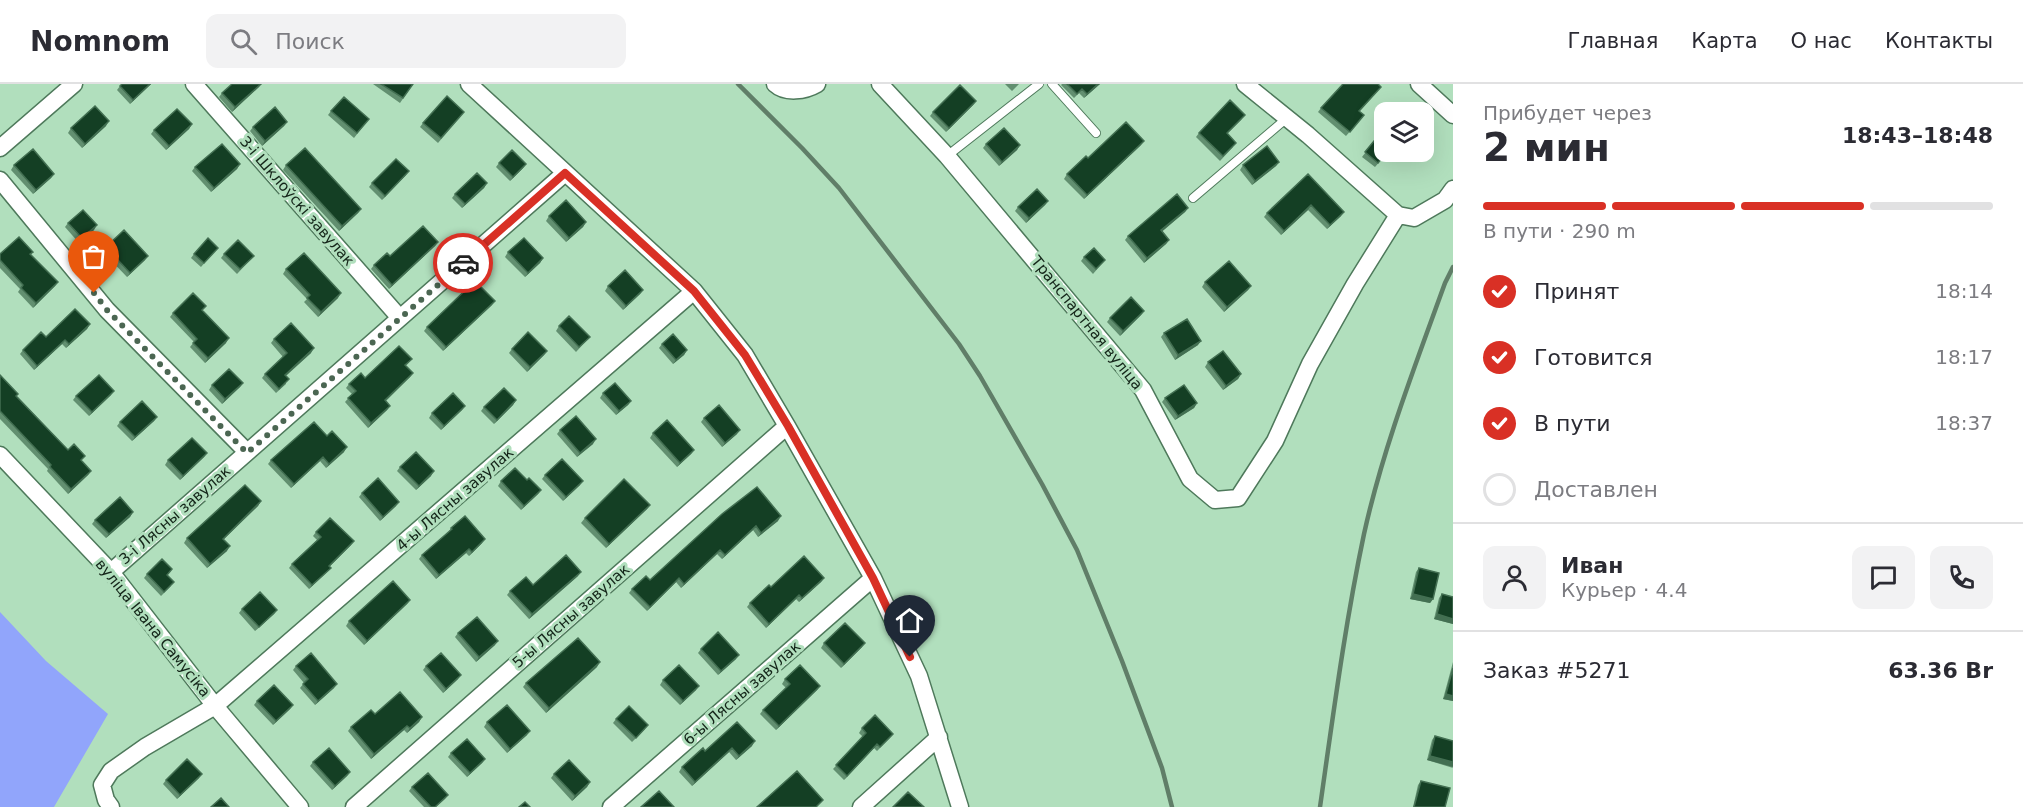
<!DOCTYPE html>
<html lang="ru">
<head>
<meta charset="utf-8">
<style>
  :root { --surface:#fff; --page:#f2f2f3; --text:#2b2b33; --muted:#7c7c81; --line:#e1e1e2; --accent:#d93025 }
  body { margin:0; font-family:"DejaVu Sans",sans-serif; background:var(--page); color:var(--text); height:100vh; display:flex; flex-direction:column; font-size:22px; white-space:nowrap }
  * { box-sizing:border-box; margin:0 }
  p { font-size:20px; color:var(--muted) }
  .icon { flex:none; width:33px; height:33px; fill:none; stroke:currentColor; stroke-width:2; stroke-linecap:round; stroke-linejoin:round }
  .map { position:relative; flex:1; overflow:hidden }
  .panel { display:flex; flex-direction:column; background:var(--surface); width:570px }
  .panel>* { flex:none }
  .buttons { position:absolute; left:1374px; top:18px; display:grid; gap:12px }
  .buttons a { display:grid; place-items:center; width:60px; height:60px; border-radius:12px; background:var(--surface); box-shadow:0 6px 24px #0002; font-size:30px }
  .pin { position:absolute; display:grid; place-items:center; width:51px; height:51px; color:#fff; margin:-62px -26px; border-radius:50% 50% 50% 0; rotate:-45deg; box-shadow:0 0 6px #0007 }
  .pin .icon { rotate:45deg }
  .courier { position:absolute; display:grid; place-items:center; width:60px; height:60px; margin:-30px; border:4px solid #d93025; border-radius:50%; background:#fff; color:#222; box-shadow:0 2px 8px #0007 }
  .summary em { font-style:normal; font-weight:600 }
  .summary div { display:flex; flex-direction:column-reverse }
  .summary { display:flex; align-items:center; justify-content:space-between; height:102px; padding:0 30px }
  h1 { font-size:39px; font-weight:600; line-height:45px }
  .bar { display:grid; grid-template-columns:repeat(4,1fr); gap:9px 6px; align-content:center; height:72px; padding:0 30px }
  .bar i { height:8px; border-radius:4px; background:var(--line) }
  .bar .current { background:var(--accent) }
  .bar p { grid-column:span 4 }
  .line { display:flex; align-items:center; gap:15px; padding:0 30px; border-top:2px solid var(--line) }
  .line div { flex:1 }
  .round { display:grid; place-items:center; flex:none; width:63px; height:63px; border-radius:12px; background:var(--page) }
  ol { padding:0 30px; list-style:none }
  li { display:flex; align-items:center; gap:18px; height:66px }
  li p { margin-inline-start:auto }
  li .icon { padding:6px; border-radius:50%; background:var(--accent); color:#fff; stroke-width:4 }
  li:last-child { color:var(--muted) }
  li i { width:33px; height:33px; border:3px solid var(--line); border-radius:50% }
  header { display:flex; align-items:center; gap:36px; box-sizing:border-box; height:84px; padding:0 30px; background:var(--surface); border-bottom:2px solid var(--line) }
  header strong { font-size:28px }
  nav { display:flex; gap:33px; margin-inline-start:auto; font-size:21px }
  .search { width:420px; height:54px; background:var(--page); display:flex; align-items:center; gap:15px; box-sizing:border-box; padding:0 21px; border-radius:12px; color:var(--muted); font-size:22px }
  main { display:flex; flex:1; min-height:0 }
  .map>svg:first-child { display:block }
</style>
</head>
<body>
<header>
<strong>Nomnom</strong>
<div class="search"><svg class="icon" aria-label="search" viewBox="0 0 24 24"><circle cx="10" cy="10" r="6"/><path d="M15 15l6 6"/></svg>Поиск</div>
<nav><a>Главная</a><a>Карта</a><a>О нас</a><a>Контакты</a></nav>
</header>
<main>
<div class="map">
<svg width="1453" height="723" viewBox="0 0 1453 723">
  <rect width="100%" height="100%" fill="#b1dfbd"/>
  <path fill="#91a5fb" d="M0,528L46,577L108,630L54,723H0Z"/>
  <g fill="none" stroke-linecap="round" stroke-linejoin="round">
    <defs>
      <path id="service" d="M1052,0L1096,49
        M947,72L1039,0
        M1193,114L1287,34"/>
      <path id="minor" d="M194,0L400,234
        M469,0L694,207L745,271L787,342L873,494L919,592L960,723
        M775,0C786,10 805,7 817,0
        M880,0L947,72L1143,306L1190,395L1215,416L1238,414L1275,357L1310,280L1355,200L1398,131
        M1245,0L1308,51L1398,131L1414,134L1445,116L1453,105
        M1419,0L1453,31
        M0,64L74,0
        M0,96L107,226L247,368
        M0,371L111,488L215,622L300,723
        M111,488L565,89
        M111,723L106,716L102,701L111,687L145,663L215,622L694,207
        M354,723L787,342
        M611,723L873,494
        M861,723L939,653"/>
    </defs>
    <use href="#service" stroke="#4e795b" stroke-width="10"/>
    <use href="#minor" stroke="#4e795b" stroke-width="19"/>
    <use href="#service" stroke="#fff" stroke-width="8"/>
    <use href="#minor" stroke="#fff" stroke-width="16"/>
    <path stroke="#607e68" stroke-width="4.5" d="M738,0L802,64L839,104L959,260L980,292L1042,400L1077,466L1122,577L1162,684L1172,723
      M1320,723C1333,632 1345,540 1364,450C1383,364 1415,282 1445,199L1453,183"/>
  </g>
  <path fill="#628f70" d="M151,0L130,20L117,6L120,2Z
    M261,0L232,28L219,13L222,9Z
    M373,0H413L400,19Z
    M1005,0H1019L1012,7Z
    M1062,0H1100L1084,14L1079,9L1074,14L1061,1Z
    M1381,3L1360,27L1361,35L1346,52L1318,28L1321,24Z
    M976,17L973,21L946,48L930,32L933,28Z
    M331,27L369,35L354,54L328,31Z
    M461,32L438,59L420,43L423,39Z
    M1242,35L1227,50L1233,63L1220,77L1196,53L1199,49Z
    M287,38L284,42L262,62L250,47L253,43Z
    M192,40L189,45L166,66L151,50L154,46Z
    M106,42L82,64L68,49L71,44Z
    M1383,46L1388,68L1375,83L1362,73Z
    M986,60L1020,61L1017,66L999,82L983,64Z
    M1141,61L1084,115L1064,95L1067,90L1088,74Z
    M1279,78L1276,82L1252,101L1240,86L1243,81Z
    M499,79L526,80L523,84L510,97L496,83Z
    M240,80L237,85L211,108L192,87L195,83Z
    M14,81L54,90L51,94L33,110L11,86Z
    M286,81L361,125L358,129L339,147L283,86Z
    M1308,90L1341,132L1327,145L1308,126L1281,151L1264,133L1267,129Z
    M406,91L382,116L369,103L372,99Z
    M487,99L484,104L462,124L452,114L455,110Z
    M1048,117L1045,121L1026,139L1015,127L1018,123Z
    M1188,124L1185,128L1162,147L1169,156L1166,160L1144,179L1125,156L1128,152Z
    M549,132L586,138L583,143L566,158L546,137Z
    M68,139L94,146L79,159L65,143Z
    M438,158L435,162L389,205L371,185L374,181L390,172Z
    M106,163L145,176L127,193L103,168Z
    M218,164L201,183L191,174L194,170Z
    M33,168L31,171L58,198L55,202L33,224L18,208L20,205L0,184V170Z
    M508,168L543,174L540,179L525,193L505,173Z
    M224,170L254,172L237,190L221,174Z
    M1084,173L1105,176L1093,190L1081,177Z
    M286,185L338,214L318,233L304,218L307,215L283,190Z
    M1205,198L1251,202L1248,206L1224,228L1202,203Z
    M608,202L643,206L640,210L623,226L605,207Z
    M492,221L443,267L424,247L427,243Z
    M202,227L226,259L205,279L190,263L194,258L170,233L173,229Z
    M1144,227L1141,231L1120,252L1107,238L1110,234Z
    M90,240L87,245L66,264L62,260L34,286L20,270L23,266L46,253Z
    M559,242L590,253L576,268L556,247Z
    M1164,249L1198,261L1175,276L1161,253Z
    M274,255L311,269L286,292V300L276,309L262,294L265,290L283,273L271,259Z
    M662,260L687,266L684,271L673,280L659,264Z
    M512,265L547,267L544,271L527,288L509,269Z
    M412,275L406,282L413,289L410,293L386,317L390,322L387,326L368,344L345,318L352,310L346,304L349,300L365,294Z
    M1208,278L1241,290L1238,295L1223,306L1205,283Z
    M0,291L17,312L68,366L82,377L91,387L88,391L68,410L47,387L48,385L0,335Z
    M243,299L240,303L222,320L209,306L212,301Z
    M603,309L631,317L628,321L616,331L600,314Z
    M111,311L89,332L73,316L76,312Z
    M1165,314L1197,319L1194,324L1175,336L1162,318Z
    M516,316L513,321L494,340L481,327L484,323Z
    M465,322L462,326L441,346L429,334L432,329Z
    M157,333L154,337L132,357L117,342L120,338Z
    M704,334L737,350L722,363L701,338Z
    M560,346L593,360L577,373L557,350Z
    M653,349L694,366L691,370L677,383L650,354Z
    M327,352L344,368L326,384L320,377L291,404L268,380L271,376Z
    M207,369L204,373L180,396L165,381L168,376Z
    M400,383L431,392L416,406L397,387Z
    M545,391L580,401L563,417L542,395Z
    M527,396L541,406L538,410L521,426L498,402L501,397Z
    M362,409L396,422L380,437L359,413Z
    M261,417L258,422L223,455L227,467L207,484L184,459L187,454Z
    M650,421L647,425L606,464L581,439L585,434Z
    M133,428L130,433L106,454L92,440L95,436Z
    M722,430L778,437L758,453L753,446L722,475L717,470L681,504L676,498L647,527L629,509L632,505L650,496Z
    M451,444L482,459L469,472L466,469L436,495L419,475L422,471L448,449Z
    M316,448L351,461L329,483L331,484L327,488L309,505L289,484L292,480L317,456L313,452Z
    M1419,484L1433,515L1430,519L1410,515L1416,488Z
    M147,490L168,491L171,502L161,512L144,494Z
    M578,492L529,535L507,511L510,507L533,501Z
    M824,494L821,498L799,518L796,515L766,544L747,523L750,519Z
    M1442,510L1453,513V540L1434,535L1439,514Z
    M410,516L407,520L364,561L346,542L349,537Z
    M242,525L277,526L274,530L255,547L239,529Z
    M458,549L495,561L476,578L455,553Z
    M824,559L862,563L841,584L821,564Z
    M701,565L736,575L718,591L698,569Z
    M1453,578V617L1443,615Z
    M296,582L334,604L315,621L300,604L304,599L293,586Z
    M426,582L458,595L443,609L423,586Z
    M597,583L546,629L523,603L526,599Z
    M785,595L820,602L817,606L776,646L760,630L763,626L786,604L782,600Z
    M663,596L696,606L680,621L660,601Z
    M257,617L293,621L290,625L273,641L254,621Z
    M375,630L422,633L419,638L407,649L404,646L371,675L348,647L351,643Z
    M616,635L645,645L632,658L613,639Z
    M487,638L527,651L507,669L484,643Z
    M862,644L893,650L890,654L877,667L874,664L844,696L833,685L863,653L859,649Z
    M1435,652L1453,684L1427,676L1432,656Z
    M752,662L736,676L729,668L692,702L679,688L682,683L705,667Z
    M451,669L485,675L482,679L467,693L448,673Z
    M313,678L350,688L347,692L332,706L310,682Z
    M554,690L590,698L587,703L572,717L551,694Z
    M199,694L177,715L163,700L166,696Z
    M1421,697L1445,723H1413L1418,701Z
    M412,703L448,711L445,715L436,723H424L409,707Z"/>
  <path fill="#436f52" d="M150,0H151L130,20L133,16Z
    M261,0L259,3L232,28L235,23Z
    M1098,0H1100L1084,14L1087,10Z
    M976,17L973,21L946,48L949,44Z
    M109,37L106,42L82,64L85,60Z
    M287,38L284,42L262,62L265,57Z
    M192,40L189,45L166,66L169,62Z
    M1144,57L1141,61L1084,115L1087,111Z
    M1020,61L1017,66L999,82L1002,78Z
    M1279,78L1276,82L1252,101L1255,97Z
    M240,80L237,85L211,108L214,104Z
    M526,80L523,84L510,97L513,93Z
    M409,87L406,91L382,116L385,112Z
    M54,90L51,94L33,110L36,106Z
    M487,99L484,104L462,124L465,120Z
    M1048,117L1045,121L1026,139L1029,134Z
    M1311,121L1308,126L1281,151L1284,147Z
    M1188,124L1185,128L1158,151L1161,146Z
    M361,125L358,129L339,147L342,142Z
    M1344,128L1341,132L1327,145L1330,141Z
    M586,138L583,143L566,158L569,154Z
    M97,141L94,146L79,159L82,154Z
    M1169,156L1166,160L1144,179L1147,174Z
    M438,158L435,162L389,205L392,201Z
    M148,172L145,176L127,193L130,189Z
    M543,174L540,179L525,193L528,189Z
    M58,198L55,202L33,224L36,219Z
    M1251,202L1248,206L1224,228L1227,223Z
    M643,206L640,210L623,226L626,222Z
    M341,209L338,214L318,233L321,228Z
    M495,217L492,221L443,267L446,263Z
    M1144,227L1141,231L1120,252L1123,247Z
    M90,240L87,245L66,264L69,260Z
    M229,254L226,259L205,279L208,274Z
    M65,256L62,260L34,286L37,282Z
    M1201,257L1198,261L1175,276L1178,271Z
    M314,264L311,269L282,295L285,291Z
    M687,266L684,271L673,280L676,276Z
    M547,267L544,271L527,288L530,283Z
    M413,289L410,293L382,320L385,316Z
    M1241,290L1238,295L1223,306L1226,302Z
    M243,299L240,303L222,320L225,315Z
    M114,307L111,311L89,332L92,328Z
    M516,316L513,321L494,340L497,336Z
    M631,317L628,321L616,331L619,327Z
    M1197,319L1194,324L1175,336L1178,332Z
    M390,322L387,326L368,344L371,339Z
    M465,322L462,326L441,346L444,342Z
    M157,333L154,337L132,357L135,353Z
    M740,346L737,350L722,363L725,359Z
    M596,355L593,360L577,373L580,369Z
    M347,363L344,368L326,384L329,380Z
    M694,366L691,370L677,383L680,379Z
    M207,369L204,373L180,396L183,392Z
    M323,373L320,377L291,404L294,400Z
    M91,387L88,391L68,410L71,405Z
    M434,387L431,392L416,406L419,402Z
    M583,397L580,401L563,417L566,413Z
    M541,406L538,410L521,426L524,422Z
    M261,417L258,422L220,459L223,455Z
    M399,418L396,422L380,437L383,433Z
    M650,421L647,425L606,464L609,460Z
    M133,428L130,433L106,454L109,450Z
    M781,432L778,437L758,453L761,449Z
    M756,442L753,446L722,475L725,471Z
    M485,455L482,459L469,472L472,468Z
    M354,457L351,461L326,486L329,482Z
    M230,462L227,467L207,484L210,480Z
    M469,465L466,469L436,495L439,491Z
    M720,466L717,470L681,504L684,500Z
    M331,484L327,488L309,505L312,501Z
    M581,488L578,492L529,535L532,530Z
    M679,494L676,498L647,527L650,523Z
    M824,494L821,498L799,518L802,514Z
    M1413,510L1433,515L1430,519L1410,515Z
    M799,511L796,515L766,544L769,540Z
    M410,516L407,520L364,561L367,557Z
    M277,526L274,530L255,547L259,543Z
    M1437,530L1453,535V540L1434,535Z
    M498,557L495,561L476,578L479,573Z
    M865,559L862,563L841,584L844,580Z
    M739,571L736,575L718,591L721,587Z
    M600,578L597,583L546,629L549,624Z
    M461,591L458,595L443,609L446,605Z
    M337,600L334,604L315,621L318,617Z
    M699,602L696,606L680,621L683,617Z
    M820,602L817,606L776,646L779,642Z
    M1446,610L1453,612V617L1443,615Z
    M293,621L290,625L273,641L276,637Z
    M422,633L419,638L407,649L410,644Z
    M407,642L404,646L371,675L374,670Z
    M530,647L527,651L507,669L510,665Z
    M755,657L752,662L736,676L739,672Z
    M877,660L874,664L844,696L847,692Z
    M732,664L729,668L692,702L695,698Z
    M1430,672L1453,678V683L1427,676Z
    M485,675L482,679L467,693L470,689Z
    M350,688L347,692L332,706L335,702Z
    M202,690L199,694L177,715L180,711Z
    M590,698L587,703L572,717L575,712Z"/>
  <path fill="#143f24" stroke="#436f52" stroke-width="1.5" d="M122,0H150L133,16L120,2Z
    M232,0H261L235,23L222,9Z
    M381,0H413L403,14Z
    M1067,0H1098L1087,10L1082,5L1077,10Z
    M1343,0H1378L1381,3L1359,27L1364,31L1350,48L1321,24Z
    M960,1L976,17L949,44L933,28Z
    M447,12L464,28L441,54L423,39Z
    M344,13L369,35L357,49L331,27Z
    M1230,16L1245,31L1227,49L1236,59L1223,72L1199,49Z
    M95,22L109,37L85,60L71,44Z
    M275,23L287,38L265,57L253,43Z
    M177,25L192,40L169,62L154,46Z
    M1126,38L1144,57L1087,111L1067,90L1086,72L1088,74Z
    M1424,39L1432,44L1424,56Z
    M1004,44L1020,61L1002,78L986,60Z
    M1383,46L1384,48V68H1387L1378,79L1365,68Z
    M222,60L240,80L214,104L195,83Z
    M1267,62L1279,78L1255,97L1243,81Z
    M305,64L361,125L342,142L286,81Z
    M33,65L54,90L36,106L14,81Z
    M512,66L526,80L513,93L499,79Z
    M396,75L409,87L385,112L372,99Z
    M477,89L487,99L465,120L455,110Z
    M1308,90L1344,128L1330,141L1311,121L1284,147L1267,129Z
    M1037,105L1048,117L1029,134L1018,123Z
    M1177,110L1188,124L1161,146L1169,156L1147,174L1128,152Z
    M566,116L586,138L569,154L549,132Z
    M83,126L97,141L82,154L68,139Z
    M423,142L438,158L392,201L374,181L387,169L390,172Z
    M124,146L148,172L130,189L106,163Z
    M19,153L33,168L30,170L58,198L36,219L21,204L23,201L0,176V170Z
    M208,154L218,164L204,179L194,170Z
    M524,154L543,174L528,189L508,168Z
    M238,156L254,172L240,185L224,170Z
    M1094,164L1105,176L1096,185L1084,173Z
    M304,169L341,209L321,228L307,214L310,211L286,185Z
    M1229,177L1251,202L1227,223L1205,198Z
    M625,186L643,206L626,222L608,202Z
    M475,197L495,217L446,263L427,243Z
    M193,209L206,222L202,226L229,254L208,274L193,259L197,255L173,229Z
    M1131,213L1144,227L1123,247L1110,234Z
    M75,225L90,240L69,260L65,256L37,282L23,266L41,248L46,253Z
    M569,232L590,253L579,263L559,242Z
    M1187,235L1201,257L1178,271L1164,249Z
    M291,239L314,264L285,291L289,295L279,305L265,290L287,269L274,255Z
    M528,248L547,267L530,283L512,265Z
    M673,250L687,266L676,276L662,260Z
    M399,262L412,275L405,281L413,289L385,316L390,322L371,339L348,314L356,307L349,300L361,289L365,294Z
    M1223,267L1241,290L1226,302L1208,278Z
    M229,285L243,299L225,315L212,301Z
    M0,291L18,310L16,312L68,366L74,360L85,372L81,376L91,387L71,405L50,383L51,381L0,327Z
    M99,291L114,307L92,328L76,312Z
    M615,299L631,317L619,327L603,309Z
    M1184,301L1197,319L1178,332L1165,314Z
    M504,304L516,316L497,336L484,323Z
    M453,309L465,322L444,342L432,329Z
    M142,317L157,333L135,353L120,338Z
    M719,321L740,346L725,359L704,334Z
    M576,332L596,355L580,369L560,346Z
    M667,336L694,366L680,379L653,349Z
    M314,338L327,352L332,347L347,363L329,380L323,373L294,400L271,376Z
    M192,354L207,369L183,392L168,376Z
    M416,368L434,387L419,402L400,383Z
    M562,375L583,397L566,413L545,391Z
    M515,384L527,396L529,394L541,406L524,422L501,397Z
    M378,394L399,418L383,433L362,409Z
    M624,395L650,421L609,460L585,434Z
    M245,401L261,417L223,455L230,462L210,480L187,454Z
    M757,403L781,432L761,449L756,442L725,471L720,466L684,500L679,494L650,523L632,505L646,492L650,496L722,430Z
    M120,413L133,428L109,450L95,436Z
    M465,432L485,455L472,468L469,465L439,491L422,471L452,445L451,444Z
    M330,434L354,457L329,482L331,484L312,501L292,480L321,453L316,448Z
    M566,471L581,488L532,530L510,507L526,493L533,501Z
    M804,472L824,494L802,514L799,511L769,540L750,519L769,501L771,503Z
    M162,475L172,485L167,491L174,498L164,508L147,490Z
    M1419,484L1439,489L1433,515L1413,510Z
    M393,497L410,516L367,557L349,537Z
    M260,508L277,526L259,543L242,525Z
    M1442,510L1453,513V535L1437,530Z
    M477,533L498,557L479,573L458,549Z
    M845,539L865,559L844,580L824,559Z
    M718,548L739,571L721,587L701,565Z
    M578,554L600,578L549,624L526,599Z
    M311,569L337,600L318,617L303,600L308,595L296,582Z
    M441,569L461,591L446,605L426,582Z
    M679,581L699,602L683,617L663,596Z
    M800,581L820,602L779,642L763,626L790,600L785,595Z
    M1453,584V612L1446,610Z
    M274,601L293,621L276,637L257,617Z
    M400,608L422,633L410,644L407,642L374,670L351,643L371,626L375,630Z
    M507,621L530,647L510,665L487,638Z
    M629,622L648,641L636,654L616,635Z
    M875,631L893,650L880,663L877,660L847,692L836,681L866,649L862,644Z
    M737,638L755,657L739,672L732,664L695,698L682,683L703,664L705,667Z
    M1435,652L1453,657V678L1430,672Z
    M467,655L485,675L470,689L451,669Z
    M329,664L350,688L335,702L313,678Z
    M187,675L202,690L180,711L166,696Z
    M569,676L590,698L575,712L554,690Z
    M797,687L823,716L816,723H757Z
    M428,689L448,711L435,723H431L412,703Z
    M1421,697L1450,704L1445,723H1414Z
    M659,707L674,723H641Z
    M908,708L924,723H893Z
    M221,714L229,723H211Z
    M525,718L530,723H519Z"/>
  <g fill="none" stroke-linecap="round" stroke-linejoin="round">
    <path stroke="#4b6652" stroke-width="6" stroke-dasharray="0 10.8" d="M94,209L107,226L247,369L463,179"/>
    <path stroke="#d93025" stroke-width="8" d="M463,179L565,89L694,207L745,271L788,342L873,494L910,573"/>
  </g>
  <g text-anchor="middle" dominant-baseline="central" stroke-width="6" stroke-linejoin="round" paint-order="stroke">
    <g font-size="15" fill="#142519" stroke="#b1dfbd">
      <text transform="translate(297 117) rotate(49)">3-і Шклоўскі завулак</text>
      <text transform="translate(1087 239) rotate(51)">Транспартная вуліца</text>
      <text transform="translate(455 415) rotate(-41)">4-ы Лясны завулак</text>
      <text transform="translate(175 431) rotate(-41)">3-і Лясны завулак</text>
      <text transform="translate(571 532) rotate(-41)">5-ы Лясны завулак</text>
      <text transform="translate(153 544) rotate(51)">вуліца Івана Самусіка</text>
      <text transform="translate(742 609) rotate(-41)">6-ы Лясны завулак</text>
    </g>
  </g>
</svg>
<div class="buttons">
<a><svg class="icon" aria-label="layers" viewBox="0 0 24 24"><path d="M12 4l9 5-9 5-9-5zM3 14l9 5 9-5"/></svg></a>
</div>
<div class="pin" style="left:94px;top:209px;background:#ea580c"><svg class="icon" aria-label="bag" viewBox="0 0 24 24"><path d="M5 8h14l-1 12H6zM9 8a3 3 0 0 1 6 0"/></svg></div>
<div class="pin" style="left:910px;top:573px;background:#1f2937"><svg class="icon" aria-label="home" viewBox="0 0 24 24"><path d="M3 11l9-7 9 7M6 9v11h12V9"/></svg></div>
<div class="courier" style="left:463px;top:179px"><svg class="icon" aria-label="car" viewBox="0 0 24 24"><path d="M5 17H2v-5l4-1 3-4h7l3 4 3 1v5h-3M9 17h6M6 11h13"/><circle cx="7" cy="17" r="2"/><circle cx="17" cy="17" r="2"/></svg></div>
</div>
<section class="panel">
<div class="summary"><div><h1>2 мин</h1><p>Прибудет через</p></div><em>18:43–18:48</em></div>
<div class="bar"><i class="current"></i><i class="current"></i><i class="current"></i><i></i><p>В пути · 290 m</p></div>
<ol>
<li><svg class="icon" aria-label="check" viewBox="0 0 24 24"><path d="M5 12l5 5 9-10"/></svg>Принят<p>18:14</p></li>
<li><svg class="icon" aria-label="check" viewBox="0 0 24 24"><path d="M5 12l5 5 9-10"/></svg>Готовится<p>18:17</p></li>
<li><svg class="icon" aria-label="check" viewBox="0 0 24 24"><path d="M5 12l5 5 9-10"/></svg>В пути<p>18:37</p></li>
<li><i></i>Доставлен</li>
</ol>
<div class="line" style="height:108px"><a class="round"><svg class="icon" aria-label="person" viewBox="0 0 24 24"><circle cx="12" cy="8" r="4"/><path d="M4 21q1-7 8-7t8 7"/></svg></a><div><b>Иван</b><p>Курьер · 4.4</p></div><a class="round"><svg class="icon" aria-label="chat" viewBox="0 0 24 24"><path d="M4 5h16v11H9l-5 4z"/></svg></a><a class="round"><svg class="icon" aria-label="phone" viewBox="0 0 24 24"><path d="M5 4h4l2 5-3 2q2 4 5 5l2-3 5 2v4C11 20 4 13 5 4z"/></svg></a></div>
<div class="line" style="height:78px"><div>Заказ #5271</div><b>63.36 Br</b></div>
</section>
</main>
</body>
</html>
